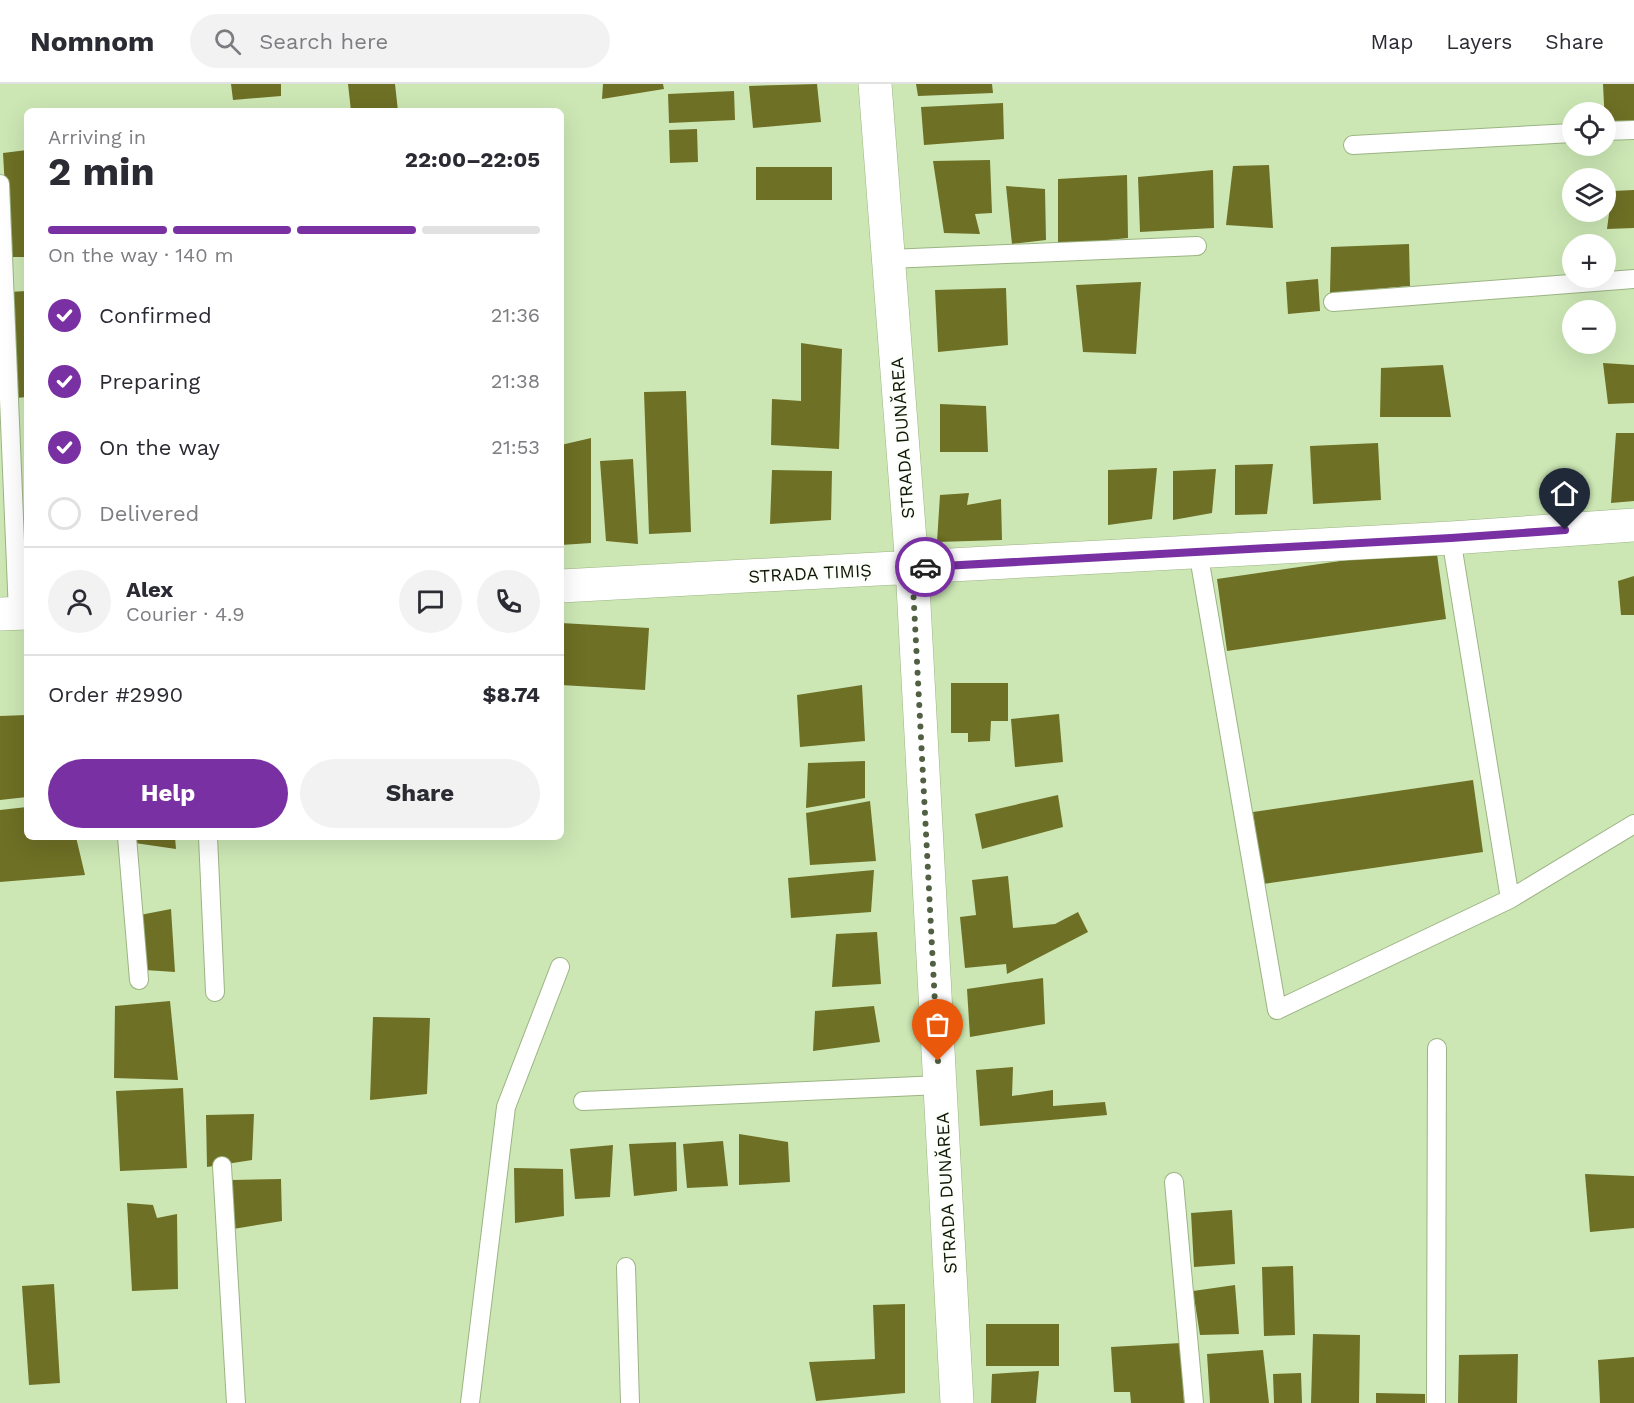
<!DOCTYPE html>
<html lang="en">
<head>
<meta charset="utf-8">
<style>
  :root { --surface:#fff; --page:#f2f2f3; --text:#2b2b33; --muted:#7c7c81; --line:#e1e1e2; --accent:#7930a2 }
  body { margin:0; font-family:"Work Sans",sans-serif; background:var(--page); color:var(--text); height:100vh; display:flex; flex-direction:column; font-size:22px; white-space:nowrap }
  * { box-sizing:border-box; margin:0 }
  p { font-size:20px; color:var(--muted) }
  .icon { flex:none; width:33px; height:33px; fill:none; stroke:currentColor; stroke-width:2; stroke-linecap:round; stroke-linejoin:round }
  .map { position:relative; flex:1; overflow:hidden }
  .side { position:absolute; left:24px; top:24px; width:540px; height:732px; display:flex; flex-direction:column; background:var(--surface); border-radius:9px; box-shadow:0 6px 24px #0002 }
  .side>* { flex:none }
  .buttons { position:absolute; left:1562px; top:18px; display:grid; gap:12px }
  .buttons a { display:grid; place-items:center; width:54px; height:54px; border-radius:50%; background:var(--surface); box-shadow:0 6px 24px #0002; font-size:30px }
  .pin { position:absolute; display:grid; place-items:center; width:51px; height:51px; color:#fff; margin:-62px -26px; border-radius:50% 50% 50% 0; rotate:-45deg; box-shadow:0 0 6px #0007 }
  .pin .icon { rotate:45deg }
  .courier { position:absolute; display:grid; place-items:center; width:60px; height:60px; margin:-30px; border:4px solid #7930a2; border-radius:50%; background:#fff; color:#222; box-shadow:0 2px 8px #0007 }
  .summary em { font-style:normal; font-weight:700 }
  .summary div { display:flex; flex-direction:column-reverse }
  .summary { display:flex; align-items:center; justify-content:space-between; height:102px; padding:0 24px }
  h1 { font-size:39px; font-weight:700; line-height:45px }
  .bar { display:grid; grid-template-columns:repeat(4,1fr); gap:9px 6px; align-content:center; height:72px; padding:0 24px }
  .bar i { height:8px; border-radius:4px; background:var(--line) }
  .bar .active { background:var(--accent) }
  .bar p { grid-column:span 4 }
  .line { display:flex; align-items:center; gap:15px; padding:0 24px; border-top:2px solid var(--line) }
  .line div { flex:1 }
  .round { display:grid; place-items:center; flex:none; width:63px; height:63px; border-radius:32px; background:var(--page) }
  ol { padding:0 24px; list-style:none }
  li { display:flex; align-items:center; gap:18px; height:66px }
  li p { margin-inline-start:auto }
  li .icon { padding:6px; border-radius:50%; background:var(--accent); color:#fff; stroke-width:4 }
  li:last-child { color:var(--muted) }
  li i { width:33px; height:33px; border:3px solid var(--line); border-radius:50% }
  .button { display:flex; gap:12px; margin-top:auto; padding:12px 24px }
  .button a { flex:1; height:69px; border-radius:36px; background:var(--accent); color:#fff; font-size:24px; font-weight:700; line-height:69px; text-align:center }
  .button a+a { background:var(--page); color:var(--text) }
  header { display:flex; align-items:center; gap:36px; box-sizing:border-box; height:84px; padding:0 30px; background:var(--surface); border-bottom:2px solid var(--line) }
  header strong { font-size:28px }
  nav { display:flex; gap:33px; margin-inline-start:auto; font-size:21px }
  .search { width:420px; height:54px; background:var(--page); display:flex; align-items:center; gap:15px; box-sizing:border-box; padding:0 21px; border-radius:33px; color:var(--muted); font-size:22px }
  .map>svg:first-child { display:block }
</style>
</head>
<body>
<header>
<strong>Nomnom</strong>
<div class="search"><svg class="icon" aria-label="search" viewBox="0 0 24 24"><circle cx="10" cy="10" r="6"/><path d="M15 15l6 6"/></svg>Search here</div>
<nav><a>Map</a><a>Layers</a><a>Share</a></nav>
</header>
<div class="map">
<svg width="1634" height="1319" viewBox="0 0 1634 1319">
  <rect width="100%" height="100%" fill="#cce7b4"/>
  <path fill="#6e7025" d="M231,0H281V12L233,16Z
    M348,0H395L398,27H351Z
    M603,0H663L664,5L602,15Z
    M817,0L821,38L753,44L749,2Z
    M916,0H992L993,9L918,12Z
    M1603,0H1634V39L1605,40Z
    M734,7L735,36L669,39L668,10Z
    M1003,19L1004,55L924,61L921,23Z
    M697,45L698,78L670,79L669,46Z
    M27,66V173H9L3,69Z
    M990,76L992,129L975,130L980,150L944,149L933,77Z
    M1269,81L1273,144L1226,141L1233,82Z
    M756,83H832V116H756Z
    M1213,86L1214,144L1140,148L1138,93Z
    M1127,91L1128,154L1058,161V95Z
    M1006,102L1045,105L1046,156L1012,160Z
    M1634,106V144L1607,145L1612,107Z
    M1409,160L1410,202L1330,209L1331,163Z
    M1318,195L1320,227L1288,230L1286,198Z
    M1141,198L1136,270L1083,268L1076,201Z
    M1006,204L1008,261L938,268L935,206Z
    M27,207V313L16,314L9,208Z
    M801,259L842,265L839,365L771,361L772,315L801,317Z
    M1603,279L1634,281V319L1608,320Z
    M1443,281L1451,333H1380L1381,284Z
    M686,307L691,448L649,450L644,308Z
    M940,320L986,322L988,368H940Z
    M1616,349H1634V417L1611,419Z
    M591,354V459L561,461V361Z
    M1378,359L1381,416L1313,420L1310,362Z
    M633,375L638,460L606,457L600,377Z
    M1273,380L1267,430L1235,431V381Z
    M1157,384L1152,435L1108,441V386Z
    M1216,385L1212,429L1173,436V387Z
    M772,386L832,387L831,436L770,440Z
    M969,409L967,421L1001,415L1002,456L937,458L940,411Z
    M1436,463L1446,535L1227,567L1217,495Z
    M1634,492V531H1621L1618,497Z
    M561,539L649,544L645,606L561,601Z
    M951,599H1008V637H991L990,657L968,658V649H951Z
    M862,601L865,657L800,663L797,611Z
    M1059,630L1063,678L1015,683L1011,635Z
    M27,631V713L0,716V632Z
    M865,677V714L806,724L808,679Z
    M1473,696L1483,768L1263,800L1253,728Z
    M1058,711L1063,743L982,765L975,730Z
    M870,717L876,777L810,781L806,729Z
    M27,723V753H76L85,791L0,798V726Z
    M135,753H175L176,765L135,759Z
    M874,786L871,828L791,834L788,794Z
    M1008,792L1013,844L1055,840L1078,828L1088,848L1007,890L1006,880L965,884L960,833L976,831L972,796Z
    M171,825L175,888L145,886L140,831Z
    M877,848L881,900L832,903L836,850Z
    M1043,894L1045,940L970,953L967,905Z
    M170,917L178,996L114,994L115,922Z
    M874,922L880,958L813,967L815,927Z
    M373,933L430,934L427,1010L370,1016Z
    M1013,983L1012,1012L1053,1006V1022L1105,1018L1107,1031L980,1042L976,986Z
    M183,1004L187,1084L120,1087L116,1007Z
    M254,1030L252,1076L207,1083L206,1031Z
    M739,1050L788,1058L790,1098L739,1101Z
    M723,1057L728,1102L687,1104L683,1060Z
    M676,1058L677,1107L634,1112L629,1060Z
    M613,1061L610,1113L575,1115L570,1065Z
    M514,1084L563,1085L564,1132L515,1139Z
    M1585,1090L1634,1092V1144L1590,1148Z
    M281,1095L282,1137L233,1145L232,1096Z
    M127,1119L153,1121L157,1134L177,1130L178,1205L132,1207Z
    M1232,1126L1235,1180L1194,1183L1191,1129Z
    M1293,1182L1295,1251L1264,1252L1262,1183Z
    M54,1200L60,1299L29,1301L22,1202Z
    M1235,1201L1239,1250L1200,1251L1193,1207Z
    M905,1220V1309L816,1317L809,1278L875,1275L873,1221Z
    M986,1240H1059V1282H986Z
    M1313,1250L1360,1251L1359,1319H1311Z
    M1181,1259L1184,1319H1131L1130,1308H1114L1111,1263Z
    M1263,1266L1269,1319H1210L1207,1270Z
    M1518,1270L1517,1319H1458L1459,1271Z
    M1634,1273V1319H1600L1598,1276Z
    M1039,1287L1036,1319H991L992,1290Z
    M1301,1289L1302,1319H1274L1273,1290Z
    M1376,1309L1425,1310V1319H1376Z"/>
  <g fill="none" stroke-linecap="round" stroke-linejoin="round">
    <defs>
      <path id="service" d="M1605,47L1634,46
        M1353,61L1572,49
        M0,100L18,529
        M889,175L1197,162
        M1333,218L1634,195
        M1451,454L1510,815
        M1198,467L1277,926L1510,815L1634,740
        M127,753L139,896
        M208,753L215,908
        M583,1017L940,1001
        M222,1082L236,1319
        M1174,1098L1194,1319
        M626,1183L630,1319
        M470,1319L506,1023L560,883
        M1436,1319L1437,964"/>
      <path id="minor" d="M875,0L912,483L957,1319
        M561,502L1451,454L1634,441
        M0,530L27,529"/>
    </defs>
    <use href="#service" stroke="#9bb483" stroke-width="20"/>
    <use href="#minor" stroke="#9bb483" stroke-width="34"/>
    <use href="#service" stroke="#fff" stroke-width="18"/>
    <use href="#minor" stroke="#fff" stroke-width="33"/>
  </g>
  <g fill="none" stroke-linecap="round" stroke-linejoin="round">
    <path stroke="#516043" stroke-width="6" stroke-dasharray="0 10.8" d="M925,483H912L938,977"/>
    <path stroke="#7930a2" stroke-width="8" d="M925,483L1451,454L1565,446"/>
  </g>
  <g text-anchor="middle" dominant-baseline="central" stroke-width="4.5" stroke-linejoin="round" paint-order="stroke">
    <g font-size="18" fill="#0f1806" stroke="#fcfef9">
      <text transform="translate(902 354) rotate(-94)">STRADA DUNĂREA</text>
      <text transform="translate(810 489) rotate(-3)">STRADA TIMIȘ</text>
      <text transform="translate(946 1109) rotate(-93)">STRADA DUNĂREA</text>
    </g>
  </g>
</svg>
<div class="buttons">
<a><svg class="icon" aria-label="locate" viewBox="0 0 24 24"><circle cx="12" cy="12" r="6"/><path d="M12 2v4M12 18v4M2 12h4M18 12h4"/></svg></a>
<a><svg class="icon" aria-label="layers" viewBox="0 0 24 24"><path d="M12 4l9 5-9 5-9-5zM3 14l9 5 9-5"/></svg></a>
<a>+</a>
<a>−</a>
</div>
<div class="pin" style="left:938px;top:977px;background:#ea580c"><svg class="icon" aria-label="bag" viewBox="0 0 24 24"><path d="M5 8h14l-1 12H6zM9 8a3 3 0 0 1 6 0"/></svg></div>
<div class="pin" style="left:1565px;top:446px;background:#1f2937"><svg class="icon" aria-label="home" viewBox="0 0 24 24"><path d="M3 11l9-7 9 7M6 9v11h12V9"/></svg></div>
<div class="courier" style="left:925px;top:483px"><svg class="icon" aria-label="car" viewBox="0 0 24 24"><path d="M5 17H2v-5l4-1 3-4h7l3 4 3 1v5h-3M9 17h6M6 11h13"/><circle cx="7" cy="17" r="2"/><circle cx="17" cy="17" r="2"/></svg></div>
<section class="side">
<div class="summary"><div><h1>2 min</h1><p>Arriving in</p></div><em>22:00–22:05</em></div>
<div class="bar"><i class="active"></i><i class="active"></i><i class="active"></i><i></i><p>On the way · 140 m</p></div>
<ol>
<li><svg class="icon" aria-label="check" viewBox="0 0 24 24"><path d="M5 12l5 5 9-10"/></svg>Confirmed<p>21:36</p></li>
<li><svg class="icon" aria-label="check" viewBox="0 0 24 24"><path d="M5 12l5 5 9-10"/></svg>Preparing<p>21:38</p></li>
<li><svg class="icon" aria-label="check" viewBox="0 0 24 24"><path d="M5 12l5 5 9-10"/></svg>On the way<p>21:53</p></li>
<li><i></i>Delivered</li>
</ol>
<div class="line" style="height:108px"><a class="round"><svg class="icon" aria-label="person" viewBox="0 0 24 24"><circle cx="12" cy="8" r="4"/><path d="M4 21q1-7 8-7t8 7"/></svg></a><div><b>Alex</b><p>Courier · 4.9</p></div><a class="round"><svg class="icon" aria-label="chat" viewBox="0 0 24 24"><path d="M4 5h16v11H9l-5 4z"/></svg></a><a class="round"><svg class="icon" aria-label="phone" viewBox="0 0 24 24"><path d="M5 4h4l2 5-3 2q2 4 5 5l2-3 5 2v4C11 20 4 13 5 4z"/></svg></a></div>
<div class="line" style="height:78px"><div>Order #2990</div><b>$8.74</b></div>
<div class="button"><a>Help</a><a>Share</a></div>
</section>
</div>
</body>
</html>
